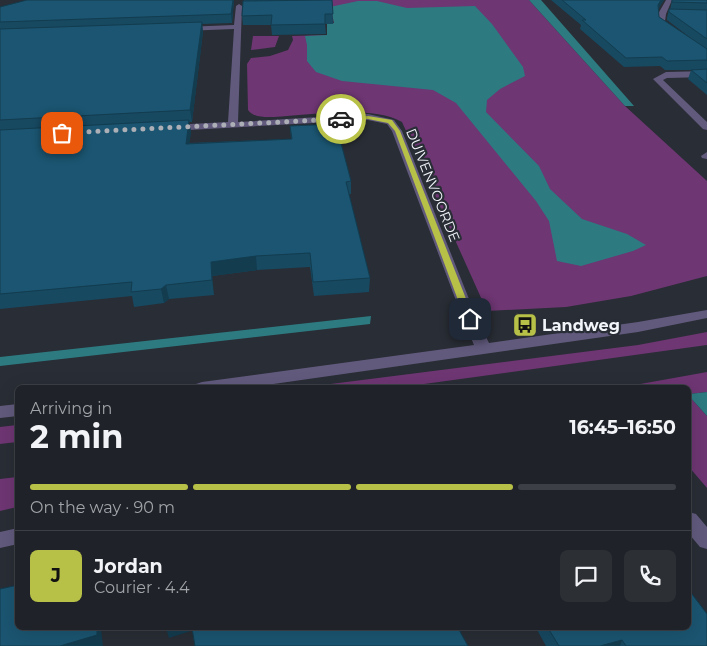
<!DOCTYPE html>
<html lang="en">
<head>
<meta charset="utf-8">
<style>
  :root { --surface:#1f2228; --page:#2c2f34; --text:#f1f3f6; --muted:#a1a4a8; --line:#3c3f45; --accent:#b8c147 }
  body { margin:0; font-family:Montserrat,sans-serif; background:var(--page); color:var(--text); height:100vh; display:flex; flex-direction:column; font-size:19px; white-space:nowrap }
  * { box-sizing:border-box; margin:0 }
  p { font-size:16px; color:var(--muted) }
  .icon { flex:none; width:28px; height:28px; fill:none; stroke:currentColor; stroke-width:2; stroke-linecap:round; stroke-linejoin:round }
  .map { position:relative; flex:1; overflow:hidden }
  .details { position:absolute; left:15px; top:385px; width:676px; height:245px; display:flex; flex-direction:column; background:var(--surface); border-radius:8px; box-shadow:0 5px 20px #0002,0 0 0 1px var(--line) }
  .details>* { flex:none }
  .pin { position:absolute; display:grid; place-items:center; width:42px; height:42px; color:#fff; margin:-21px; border-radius:10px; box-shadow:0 2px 8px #0006 }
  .courier { position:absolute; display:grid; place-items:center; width:50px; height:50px; margin:-25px; border:4px solid #b8c147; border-radius:50%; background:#fff; color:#222; box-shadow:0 1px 6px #0007 }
  .head em { font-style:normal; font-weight:700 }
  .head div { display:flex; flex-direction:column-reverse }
  .head { display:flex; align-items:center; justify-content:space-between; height:85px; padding:0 15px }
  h1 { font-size:32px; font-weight:700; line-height:38px }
  .bar { display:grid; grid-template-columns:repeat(4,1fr); gap:8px 5px; align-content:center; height:60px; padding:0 15px }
  .bar i { height:6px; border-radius:4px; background:var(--line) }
  .bar .on { background:var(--accent) }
  .bar p { grid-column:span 4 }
  .line { display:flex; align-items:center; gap:12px; padding:0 15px; border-top:1px solid var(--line) }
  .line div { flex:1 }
  .round { display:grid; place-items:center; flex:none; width:52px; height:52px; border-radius:8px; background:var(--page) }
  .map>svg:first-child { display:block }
</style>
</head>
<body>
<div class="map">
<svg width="707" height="646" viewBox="0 0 707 646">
  <rect width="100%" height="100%" fill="#292d35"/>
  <path fill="#6e3673" d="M316,0H529L625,106L707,181V276L631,296L566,307L487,311L402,122C373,105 308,115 274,117C265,117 254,118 248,110L247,64L251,58L270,56L288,50L293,40L292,36L327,35V24L334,23L331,8Z
    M253,36H279L275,47L251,50Z
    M707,332V345L402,387H307L638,345Z
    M707,372V392L689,394V388H618Z
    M689,396L707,416V488L689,467Z
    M17,425V442L0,444V427Z
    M17,477V507L0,511V479Z"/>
  <path fill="#2d7a81" d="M529,0H541L634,106H625Z
    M358,1H377L407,8L475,6L492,24L523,67L525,76L500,89L487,100L486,112L539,166L550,189L582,219L627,234L646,245L633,251L581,266L557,261L549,221L536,201L456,103L433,90L342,81L316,72L307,61V45L305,36L327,35V24L334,23L331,8H325Z
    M371,316L370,324L0,366V357Z
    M707,392V416L689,396V394Z"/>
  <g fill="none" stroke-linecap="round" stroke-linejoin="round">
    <path fill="#615a7d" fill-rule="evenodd" d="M666,0H672L666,14L665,21L707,52V58L658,24V14Z
      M239,4L242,6L238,122L368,114L394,120L402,131L477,319L489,343L638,322L707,310V318L638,332L245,388H194L196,384L202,382L474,345L463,319L392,131L387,124L368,120L171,131L166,128L171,125L228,122L234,29L184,31L180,29L184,27L234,25L236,6Z
      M707,71V77L667,78L663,80L707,122V130L703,129L653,79L666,72Z
      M707,152V159L702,158L701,156Z
      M18,404V416L0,418V406Z
      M689,512L696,514L707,527V549L700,547L689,534Z
      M18,528V544L0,548V532Z"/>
  </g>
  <path fill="#174961" d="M234,0L232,23L202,24L203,32L192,122H189L191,132L189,143L291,139L290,126L351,181V194H349L370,278L369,292L314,296L310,267L257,270L212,276L214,295L169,299L164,303L134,307L132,296L0,309V7Z
    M244,0H332L333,24H325L326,34L272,35L271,25H243L242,16Z
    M551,0H664L658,9L659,17L700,45L667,20V18L669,9L670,10L672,0H707V95L688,79L691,70H665L660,66L624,67L580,29L581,25Z
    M536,628H689L707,646H546Z"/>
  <path fill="#133c4f" d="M233,0H234L232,23L231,14Z
    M661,0H664L656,13L658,5Z
    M202,22L203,32L192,122L190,110Z
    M189,120L191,132L188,156L186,144Z
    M256,256L257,270L212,276L214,295L211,262Z
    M166,285L169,299L164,303L161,289Z
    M97,628H101L103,646H60Z
    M166,628H193L194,630L169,638Z
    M453,628H473L452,634Z
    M622,640L620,646H600Z"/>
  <path fill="#1b5571" stroke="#133c4f" d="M27,0H233L231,14L0,22V7Z
    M332,0L333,14H325V24L271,25L272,15L242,16L243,1Z
    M562,0H661L658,5L659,17L707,49V60L667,61L662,57L626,58L582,20H586Z
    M672,0H707V3L672,2Z
    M669,9L707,10V39L669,12Z
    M202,22L190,110L0,120V29Z
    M707,69V83L691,70Z
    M189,120L186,144L292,139L290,126L336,124L351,181L346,182L370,278L313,282L310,253L256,256L211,262L212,280L166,285L161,289L131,292L132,282L0,294V130Z
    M18,585V628H97V635L60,646H0V589Z
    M689,590L707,614V646H626L622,640L600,646H559L548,628H689Z
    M192,628H458L468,646H195Z"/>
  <path fill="#b8c147" d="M368,116L392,120L400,131L474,319L472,320L465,319L395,131L388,123L368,119L341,120L339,119Z"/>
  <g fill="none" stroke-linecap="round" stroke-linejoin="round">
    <path stroke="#acafb5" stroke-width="5" stroke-dasharray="0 9" d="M62,133L341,119"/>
  </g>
  <defs>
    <symbol id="bus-square" viewBox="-11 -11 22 22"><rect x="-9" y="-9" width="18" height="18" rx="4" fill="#b8c147" stroke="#292d35"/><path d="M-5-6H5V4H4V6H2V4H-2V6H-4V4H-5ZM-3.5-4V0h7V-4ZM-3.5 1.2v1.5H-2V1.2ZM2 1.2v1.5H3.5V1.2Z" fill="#111"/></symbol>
  </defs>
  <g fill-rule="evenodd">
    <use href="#bus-square" x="511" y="311" width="28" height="28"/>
  </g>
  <g text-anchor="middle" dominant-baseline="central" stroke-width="4.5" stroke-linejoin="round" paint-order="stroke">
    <g font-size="14" fill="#f2f5fa" stroke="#292d35">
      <text transform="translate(433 185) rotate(68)">DUIVENVOORDE</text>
    </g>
    <g font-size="16" font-weight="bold" fill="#f2f5fa" stroke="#292d35" text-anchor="start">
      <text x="542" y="325">Landweg</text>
    </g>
  </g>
</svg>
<div class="pin" style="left:62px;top:133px;background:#ea580c"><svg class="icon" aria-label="bag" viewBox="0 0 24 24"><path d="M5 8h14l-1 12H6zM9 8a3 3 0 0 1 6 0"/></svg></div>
<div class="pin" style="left:470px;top:319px;background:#1f2937"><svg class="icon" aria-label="home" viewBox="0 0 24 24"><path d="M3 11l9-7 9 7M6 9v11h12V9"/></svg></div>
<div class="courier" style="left:341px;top:119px"><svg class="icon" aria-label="car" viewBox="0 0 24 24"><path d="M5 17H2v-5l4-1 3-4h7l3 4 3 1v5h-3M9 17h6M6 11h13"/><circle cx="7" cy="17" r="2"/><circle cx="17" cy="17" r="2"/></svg></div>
<section class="details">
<div class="head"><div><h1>2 min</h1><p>Arriving in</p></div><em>16:45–16:50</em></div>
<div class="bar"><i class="on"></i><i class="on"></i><i class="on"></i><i></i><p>On the way · 90 m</p></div>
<div class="line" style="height:90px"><b class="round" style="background:var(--accent);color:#111">J</b><div><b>Jordan</b><p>Courier · 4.4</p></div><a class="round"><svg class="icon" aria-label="chat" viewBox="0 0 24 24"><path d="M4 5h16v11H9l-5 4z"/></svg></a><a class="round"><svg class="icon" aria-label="phone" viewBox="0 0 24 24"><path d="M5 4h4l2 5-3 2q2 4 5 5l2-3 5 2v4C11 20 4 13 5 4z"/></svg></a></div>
</section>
</div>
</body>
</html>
